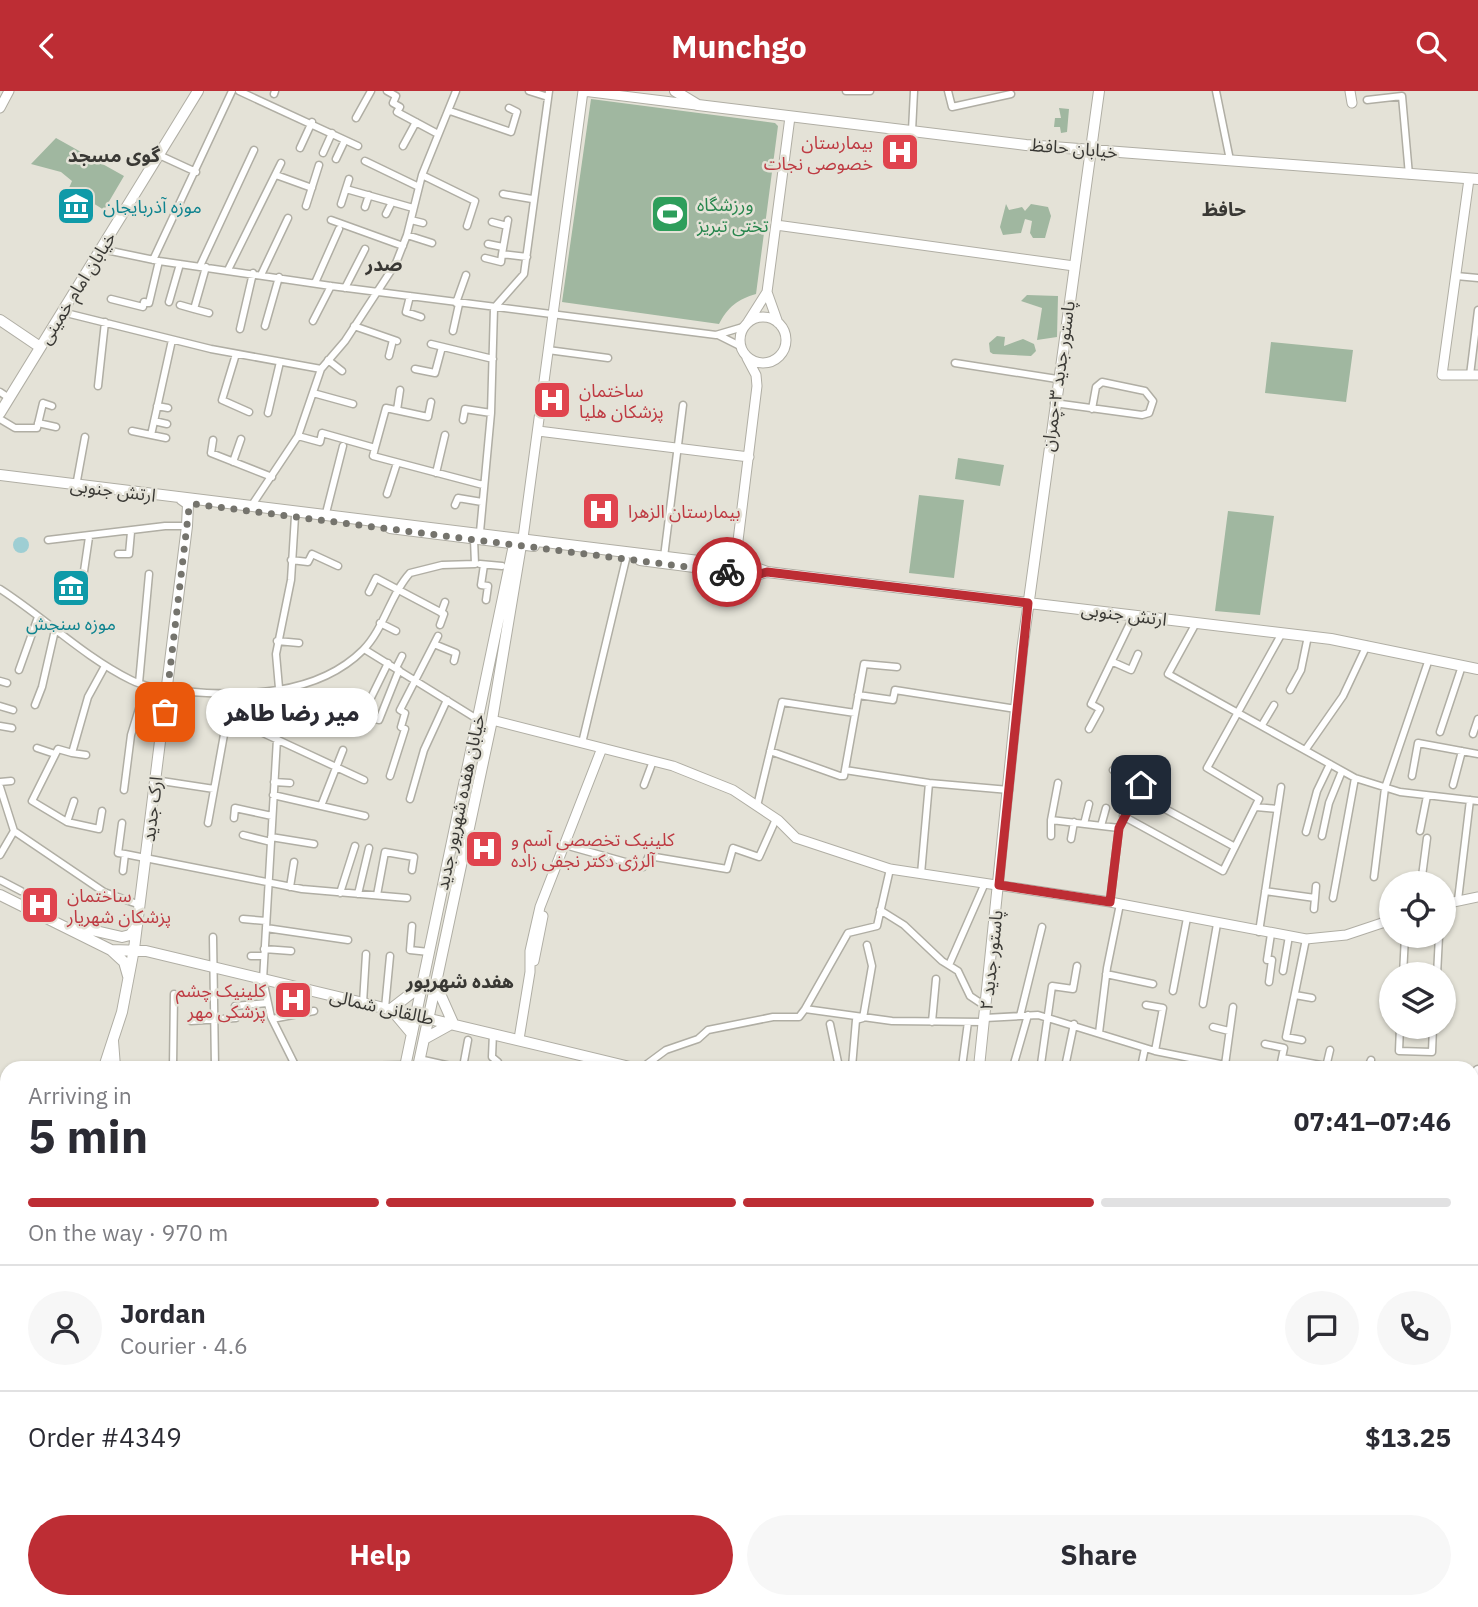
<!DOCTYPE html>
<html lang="en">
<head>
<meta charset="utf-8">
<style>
  :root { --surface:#fff; --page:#f7f7f7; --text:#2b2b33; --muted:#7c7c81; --line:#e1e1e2; --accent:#bd2d34 }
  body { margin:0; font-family:"IBM Plex Sans","Noto Sans Arabic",sans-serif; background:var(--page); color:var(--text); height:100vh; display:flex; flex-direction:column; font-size:26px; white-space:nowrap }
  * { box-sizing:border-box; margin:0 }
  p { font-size:23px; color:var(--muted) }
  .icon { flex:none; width:38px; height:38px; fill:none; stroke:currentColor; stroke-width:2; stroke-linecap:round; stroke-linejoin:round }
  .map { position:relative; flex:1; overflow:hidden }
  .drawer { position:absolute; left:0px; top:970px; width:1479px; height:548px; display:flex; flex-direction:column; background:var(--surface); border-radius:21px 21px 0 0; box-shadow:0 2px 5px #0004 }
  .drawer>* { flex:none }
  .tools { position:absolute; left:1379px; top:780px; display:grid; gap:14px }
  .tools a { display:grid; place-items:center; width:77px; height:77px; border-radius:50%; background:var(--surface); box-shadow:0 2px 5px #0004; font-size:35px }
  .pin { position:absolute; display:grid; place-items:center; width:60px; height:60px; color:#fff; margin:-30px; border-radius:14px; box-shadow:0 4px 10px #0006 }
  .courier { position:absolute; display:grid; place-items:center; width:70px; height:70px; margin:-35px; border:5px solid #bd2d34; border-radius:50%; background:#fff; color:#222; box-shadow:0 2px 9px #0007 }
  .bubble { position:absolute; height:49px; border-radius:24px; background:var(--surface); box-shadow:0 2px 5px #0004; font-size:23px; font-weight:800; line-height:49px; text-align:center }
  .summary em { font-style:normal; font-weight:800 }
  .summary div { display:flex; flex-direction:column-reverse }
  .summary { display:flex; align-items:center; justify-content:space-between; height:119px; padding:0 28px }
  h1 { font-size:46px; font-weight:800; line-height:52px }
  .bar { display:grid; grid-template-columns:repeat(4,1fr); gap:10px 7px; align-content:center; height:84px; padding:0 28px }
  .bar i { height:9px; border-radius:5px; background:var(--line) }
  .bar .on { background:var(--accent) }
  .bar p { grid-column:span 4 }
  .line { display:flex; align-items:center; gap:18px; padding:0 28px; border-top:2px solid var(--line) }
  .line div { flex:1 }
  .round { display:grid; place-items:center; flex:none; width:74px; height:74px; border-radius:37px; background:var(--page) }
  .primary-button { display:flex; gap:14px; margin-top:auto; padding:14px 28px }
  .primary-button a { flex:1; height:80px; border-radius:42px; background:var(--accent); color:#fff; font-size:28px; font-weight:800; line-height:80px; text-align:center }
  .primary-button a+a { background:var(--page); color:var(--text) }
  header { display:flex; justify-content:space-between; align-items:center; height:91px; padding:0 28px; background:var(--accent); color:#fff; font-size:32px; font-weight:800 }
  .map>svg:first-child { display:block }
</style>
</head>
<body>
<header><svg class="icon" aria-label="back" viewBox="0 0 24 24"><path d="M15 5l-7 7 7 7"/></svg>Munchgo<svg class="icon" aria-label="search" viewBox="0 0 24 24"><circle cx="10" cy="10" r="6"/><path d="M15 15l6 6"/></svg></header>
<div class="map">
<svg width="1478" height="1516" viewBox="0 0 1478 1516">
  <rect width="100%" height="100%" fill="#e4e2d7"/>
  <path fill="#a0b7a0" d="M591,8L775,32L778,35L756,203C738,208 728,216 719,233L562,211Z
    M1059,17L1069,18L1067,41L1061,42L1060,36H1054L1055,27H1061Z
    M56,47L124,85L104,119L69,97L72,90L61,81L31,73Z
    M1006,113L1009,119L1022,116L1025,120L1031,113L1048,116L1051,125L1045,147H1033L1030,142L1032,130L1025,128L1021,142L1003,144L1000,136Z
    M1027,204L1058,205L1057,246L1037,249L1042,217L1021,210Z
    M997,245L1005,246L1004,255L1023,248L1034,253L1036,260L1031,265L993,263L990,261L989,252Z
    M1271,251L1353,259L1346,311L1265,302Z
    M958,367L1004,374L1000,395L955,388Z
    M919,404L964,409L954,487L909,482Z
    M1228,420L1274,425L1260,524L1215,520Z"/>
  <path fill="#9eced3" d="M13 454a8 8 0 1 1 16 0a8 8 0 1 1-16 0Z"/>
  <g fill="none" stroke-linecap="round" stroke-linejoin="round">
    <defs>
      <path id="street" d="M239,0L358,55
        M387,0L396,5L393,12L400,16L397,21L438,43
        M529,0L548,6
        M846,0H870
        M948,0L952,16L1011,3
        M1216,0L1230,69
        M274,3L275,0
        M1367,9L1402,5L1409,84
        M450,20L511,41L517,21L509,17
        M356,27L371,0
        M912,40L914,0
        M403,55L416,31
        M300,57L312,31
        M323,62L332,42
        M159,64L196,81
        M336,68L345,49
        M365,70L419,96
        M276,84L312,97
        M422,84L475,110L467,135
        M346,98L413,117
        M503,103L532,108
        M341,113L349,88
        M306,115L319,74
        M365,116L369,104
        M386,123L392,111
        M331,129L403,155
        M411,129L423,132
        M508,129L502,163L527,166
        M492,131L507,135
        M407,144L432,152
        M488,153L503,156
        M101,158L159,170L331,195L716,244L743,236
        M485,167L501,171L502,163
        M153,169L232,0
        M200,175L254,59
        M228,179L281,72
        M261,184L288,127
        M1456,185L1478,187
        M315,192L339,138
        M345,197L365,158
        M410,205L406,221L421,226
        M111,208L143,216L144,211L149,212L159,170
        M169,211L180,173
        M456,212L466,184
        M180,214L194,218L206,176
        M194,218L209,222
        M62,221L211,258L321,278
        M313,230L331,195
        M265,235L279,186
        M354,235L397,250
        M240,238L253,182
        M453,240L459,213
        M718,244L740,255
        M431,253L493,268
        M548,259L608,267
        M236,263L222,309L249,321
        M389,265L393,249
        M328,269L342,280
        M955,272L1057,288
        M415,278L435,282L442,256
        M1470,284L1478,219
        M98,295L105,231
        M0,301L9,307
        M313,302L353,313
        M1054,312L1142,324L1149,322L1153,310L1145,300L1102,291L1096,296L1092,318
        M157,315L168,317
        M397,319L400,299
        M268,322L280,271
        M0,328L15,337H37L43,312L52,315
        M463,329L465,318L491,322
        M154,330L167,333
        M38,332L56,336
        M132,340L166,347
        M151,344L172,249
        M298,345L320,351L322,342L375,357L373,365L483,394
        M213,349L211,362L272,386
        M375,357L386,317L428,326L431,311
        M233,371L241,348
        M436,382L445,344
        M76,395L85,346
        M387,403L397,372
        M252,414L298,345L321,278L345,250L396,172L407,144L422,84L456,0
        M455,414L458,407L482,411
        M326,422L343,355
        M295,425L291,489L276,563L279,597L263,642L364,689
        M480,441L491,322L494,217L524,183L549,0
        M48,449L165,435H187
        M118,463H129L131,441
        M664,466L683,314
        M291,469L308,471L312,463L338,475
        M480,473L502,475
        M484,474L481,494L488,495L486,509
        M83,487L89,446
        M0,498C45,527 83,565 131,589C147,597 165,598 182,600C242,606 317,605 363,559C384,538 390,504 410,482L442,474L475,473L474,448
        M369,501L376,487L444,523L440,534
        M441,522L445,511
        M380,532L396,540
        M1196,532L1168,583L1355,687L1400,701L1478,710
        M277,550L299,552
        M434,553L456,562L454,570
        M364,558L477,628
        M1113,571L1131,579L1138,563
        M396,577L402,565
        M19,579L38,526
        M0,590L7,592
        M139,592L149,483
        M280,598L331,622L337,618L379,629L399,579
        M1290,599L1301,579L1308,545
        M858,604L893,609L895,599L1016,618
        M35,614L42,596L55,539
        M0,615L13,619
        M362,625L388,572
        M1262,634L1274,614
        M0,635L12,637
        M1089,638L1100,618L1091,613L1134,524
        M1440,641L1462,575
        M1473,643L1478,628
        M277,648L263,889L271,926L296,976
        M582,652L626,468
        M37,657L55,663
        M1306,658L1343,605L1367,554
        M770,660L840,685H844L845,679L929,692L1009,699
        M72,662L86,664
        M845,679L864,573L897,576
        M390,685L405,638L401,636L405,622L400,619L438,545
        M1412,685L1418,652L1478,663
        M155,689L214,698
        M0,691L11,690
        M274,691L290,692
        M644,694L653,670
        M1453,694L1462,660
        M0,696L14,740L104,801L140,814
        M124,699L131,644L146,595
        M1136,702L1235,756
        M273,704L365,725
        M410,708L424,659L447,609
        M321,715L343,659
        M757,715L782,611L855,622
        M1256,716L1277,718
        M102,720L99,738L67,731L32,710L58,658L72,662L88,606L105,575
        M1123,725L1223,780L1259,708L1207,677L1282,542
        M234,727L235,717L272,725
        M1051,729L1058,692
        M67,731L74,710
        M122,732L118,762L125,763L123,780
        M208,732L231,605
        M1084,733L1089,713
        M1101,735L1106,717
        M1420,740L1427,705
        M1306,741L1317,700L1330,673
        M243,744L271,751
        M1051,745V729L1119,737
        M1322,745L1329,712L1342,680
        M271,746L314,753
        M1071,748L1074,731
        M565,754L643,776L649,765L727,778L733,757L759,766L776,728
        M125,763L302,798L407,807
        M0,764L14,740
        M921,783L929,692
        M1374,786L1385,697L1429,568
        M0,789L21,800
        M1421,793L1427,747
        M290,796L294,771
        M1265,800L1315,807L1314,818
        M340,802L355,755
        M358,803L369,757
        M377,804L385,761L414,766L412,779
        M1315,807L1316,795
        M1333,807L1355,687
        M1458,809L1470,709
        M1110,811L1119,737L1141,694L1113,679
        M880,819L904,834L942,870L958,880L970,905L985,915
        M243,828L266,830
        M412,835L410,859L429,861
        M266,837L348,849
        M1259,841L1281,696
        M213,846L215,976
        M264,858L291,860
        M251,865H264
        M949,874L985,792
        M1283,880L1289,845
        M1106,883L1153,893
        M1403,884L1405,845
        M1437,884L1439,845
        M1269,891L1272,869H1267L1271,843
        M1173,900L1187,827
        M1295,904L1312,907
        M363,912L366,863
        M1203,913L1217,833
        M1146,914L1163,917L1155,960
        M235,915L267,912
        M385,917L390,865
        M805,918L848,842L877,835L890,778
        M1020,925L1042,836
        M985,927L1038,924L1155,960L1225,974L1233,916
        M272,928L314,920
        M191,930L236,927
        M932,931L936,888
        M830,933L839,976
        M1213,936L1229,940
        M1400,936L1399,960L1432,961L1433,936
        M493,942L492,966L498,971V976
        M1099,942L1107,877L1120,813
        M1302,949L1286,946L1306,848
        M1265,953L1284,957L1280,976
        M1282,967L1332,976
        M419,968L455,976
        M1041,973L1052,895L1073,898L1077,875
        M173,976L174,903
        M463,976L468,949
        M643,976L666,959L698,948L708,939L773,926H799L805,918L892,930L984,931
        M852,976L856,929L863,927L872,875L867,854
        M962,976L968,931
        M1013,976L1028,924
        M1065,976L1074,933
        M1141,976L1145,957
        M1326,976L1330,959
        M1368,976L1371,969
        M0,999H7
        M0,1066L7,1069
        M0,1246L7,1249
        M1472,1299L1478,1301
        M1472,1328L1478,1330
        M1,1358L7,1409
        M1472,1413L1478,1415
        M5,1439L7,1424
        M1472,1475L1478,1478
        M0,1504L7,1503
        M181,1510L223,1514
        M1093,1510L1097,1516
        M1198,1510L1200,1516
        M1222,1512L1223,1510
        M42,1516V1510
        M125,1516L126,1510
        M286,1516L288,1510
        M450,1516V1512L482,1514L483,1510
        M813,1516L814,1510
        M865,1516L866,1512
        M904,1516L905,1510
        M927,1516L928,1510
        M965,1516L967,1510
        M987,1516L988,1510
        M1053,1516L1055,1510
        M1106,1516L1110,1510
        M1161,1516L1163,1510
        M1271,1516L1273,1510"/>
      <path id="secondary" d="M1350,0L1352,12
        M0,17L9,0
        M1469,88L1442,284H1478
        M776,134L1074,175
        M767,201L778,232
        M740 249a23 23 0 1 1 46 0a23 23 0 1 1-46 0Z
        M748,231L767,201L790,26
        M538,340L749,366
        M523,447L583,0L696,14
        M735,474L757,295L756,284L747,267
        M492,629L673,675L733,699L778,729L796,747L890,778L1110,811L1306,848L1346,844L1391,829
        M1444,813L1478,806
        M534,870L543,825
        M519,948L530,881V860L540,816L602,657
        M358,976L405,975
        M88,1516L89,1510
        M546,1516V1510"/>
      <path id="primary" d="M675,0L698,14L1026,54L1478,88
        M0,229L40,256
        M0,322L198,0
        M0,384L756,477L767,481L1331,548L1478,578
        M390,437L534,455
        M640,469L756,484L767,481
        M0,804L111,859L124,871L128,885
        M74,835L122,846L130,844L137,835
        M111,859L146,860L630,976
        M412,943L391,918L422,894
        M424,948L453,932L437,896
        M113,950L115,976
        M104,976L122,921L134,858L187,435L188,413L181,408
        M405,976L515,449
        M418,976L492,629L522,448
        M979,976L1022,560L1099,0
        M0,1182L7,1187
        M1472,1188L1478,1190
        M323,1510V1516
        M688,1510L712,1516
        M763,1516L764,1510"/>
      <path id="highway" d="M1472,997L1478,980
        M1472,1028L1478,1002
        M1472,1063L1478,1037
        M1472,1094L1478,1069
        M1320,1516L1325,1510
        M1335,1516L1339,1510"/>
    </defs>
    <use href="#street" stroke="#b0aea4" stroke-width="9"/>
    <use href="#secondary" stroke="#b0aea4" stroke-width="11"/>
    <use href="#primary" stroke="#b0aea4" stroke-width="12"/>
    <use href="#highway" stroke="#b0aea4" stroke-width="13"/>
    <use href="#street" stroke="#fff" stroke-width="6"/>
    <use href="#secondary" stroke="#fff" stroke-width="9"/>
    <use href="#primary" stroke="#fff" stroke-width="10"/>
    <use href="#highway" stroke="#fff" stroke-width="10"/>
  </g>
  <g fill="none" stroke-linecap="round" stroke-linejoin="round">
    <path stroke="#75746d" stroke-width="7" stroke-dasharray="0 12.6" d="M165,621L189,417L194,413L727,481"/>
    <path stroke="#bd2d34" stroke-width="9" d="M727,481L756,484L767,481L1028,512L999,794L1110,811L1119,737L1141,694"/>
  </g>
  <defs>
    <symbol id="hospital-square" viewBox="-11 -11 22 22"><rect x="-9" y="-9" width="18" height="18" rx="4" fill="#e0444e" stroke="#e4e2d7"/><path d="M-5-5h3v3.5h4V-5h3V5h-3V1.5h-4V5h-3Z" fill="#fff"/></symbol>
    <symbol id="museum-square" viewBox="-11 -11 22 22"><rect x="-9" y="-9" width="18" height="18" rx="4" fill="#0f9aa8" stroke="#e4e2d7"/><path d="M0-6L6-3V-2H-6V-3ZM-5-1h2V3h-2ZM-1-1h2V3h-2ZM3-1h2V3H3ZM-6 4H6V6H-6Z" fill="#fff"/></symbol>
    <symbol id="stadium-square" viewBox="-11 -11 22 22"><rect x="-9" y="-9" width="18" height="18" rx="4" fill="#2e9e5b" stroke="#e4e2d7"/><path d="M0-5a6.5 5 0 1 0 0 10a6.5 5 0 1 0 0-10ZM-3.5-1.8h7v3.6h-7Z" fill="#fff"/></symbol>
  </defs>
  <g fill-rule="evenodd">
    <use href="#hospital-square" x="878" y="39" width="44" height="44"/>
    <use href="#museum-square" x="54" y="93" width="44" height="44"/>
    <use href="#stadium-square" x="648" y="101" width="44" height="44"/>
    <use href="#hospital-square" x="530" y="287" width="44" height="44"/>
    <use href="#hospital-square" x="579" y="398" width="44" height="44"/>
    <use href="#museum-square" x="49" y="475" width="44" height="44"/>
    <use href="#hospital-square" x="462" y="736" width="44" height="44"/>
    <use href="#hospital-square" x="18" y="792" width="44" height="44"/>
    <use href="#hospital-square" x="271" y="887" width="44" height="44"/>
  </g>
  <g text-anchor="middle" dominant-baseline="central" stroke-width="5" stroke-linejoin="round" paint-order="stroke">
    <g font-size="18" fill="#be3a42" stroke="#e4e2d7" text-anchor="start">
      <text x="873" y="51" text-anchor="end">بیمارستان<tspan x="873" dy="21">خصوصی نجات</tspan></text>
      <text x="579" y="299">ساختمان<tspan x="579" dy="21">پزشکان هلیا</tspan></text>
      <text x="628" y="420">بیمارستان الزهرا</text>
      <text x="511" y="748">کلینیک تخصصى آسم و<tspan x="511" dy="21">آلرژى دکتر نجفى زاده</tspan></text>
      <text x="67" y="804">ساختمان<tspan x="67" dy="21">پزشکان شهریار</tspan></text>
      <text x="266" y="899" text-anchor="end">کلینیک چشم<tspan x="266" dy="21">پزشکی مهر</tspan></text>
    </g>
    <g font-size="18" fill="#393834" stroke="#e4e2d7">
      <text transform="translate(1074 57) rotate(5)">خیابان حافظ</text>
      <text transform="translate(77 197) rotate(-58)">خیابان امام خمینی</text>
      <text transform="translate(1058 285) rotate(-82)">پاستور جدید ۳-چمران</text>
      <text transform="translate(113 399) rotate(7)">ارتش جنوبی</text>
      <text transform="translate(1124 523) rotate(7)">ارتش جنوبی</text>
      <text transform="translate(460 711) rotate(-78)">خیابان هفده شهریور جدید</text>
      <text transform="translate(152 718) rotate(-83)">ارک جدید</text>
      <text transform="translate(991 869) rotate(-84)">پاستور جدید ۲</text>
      <text transform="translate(382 916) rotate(13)">طالقانی شمالی</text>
    </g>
    <g font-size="18" fill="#27864d" stroke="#e4e2d7" text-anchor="start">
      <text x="697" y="113">ورزشگاه<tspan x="697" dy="21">تختی تبریز</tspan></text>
    </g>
    <g font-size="18" fill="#0d838f" stroke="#e4e2d7" text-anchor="start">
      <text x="103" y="115">موزه آذربایجان</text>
      <text x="71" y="532" text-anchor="middle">موزه سنجش</text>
    </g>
    <g font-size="19" font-weight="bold" fill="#393834" stroke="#e4e2d7">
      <text x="114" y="64">گوی مسجد</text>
      <text x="1224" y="118">حافظ</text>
      <text x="384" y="173">صدر</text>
      <text x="460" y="890">هفده شهریور</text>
    </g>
  </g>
</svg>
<div class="tools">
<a><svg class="icon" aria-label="locate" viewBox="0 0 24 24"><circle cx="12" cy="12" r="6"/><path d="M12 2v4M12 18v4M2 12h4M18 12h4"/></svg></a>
<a><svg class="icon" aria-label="layers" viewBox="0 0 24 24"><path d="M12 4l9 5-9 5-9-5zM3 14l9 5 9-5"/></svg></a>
</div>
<div class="pin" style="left:165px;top:621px;background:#ea580c"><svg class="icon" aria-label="bag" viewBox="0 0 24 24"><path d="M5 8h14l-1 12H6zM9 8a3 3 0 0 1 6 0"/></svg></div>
<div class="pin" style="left:1141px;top:694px;background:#1f2937"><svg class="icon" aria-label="home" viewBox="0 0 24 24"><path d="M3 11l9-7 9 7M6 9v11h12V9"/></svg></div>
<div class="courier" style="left:727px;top:481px"><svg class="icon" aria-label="bike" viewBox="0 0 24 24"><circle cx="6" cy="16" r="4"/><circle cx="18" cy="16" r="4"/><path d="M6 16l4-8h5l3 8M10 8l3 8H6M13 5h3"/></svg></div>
<div class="bubble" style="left:206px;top:597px;width:172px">میر رضا طاهر</div>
<section class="drawer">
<div class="summary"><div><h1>5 min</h1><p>Arriving in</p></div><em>07:41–07:46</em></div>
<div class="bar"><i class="on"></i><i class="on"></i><i class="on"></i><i></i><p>On the way · 970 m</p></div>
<div class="line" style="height:126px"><a class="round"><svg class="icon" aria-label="person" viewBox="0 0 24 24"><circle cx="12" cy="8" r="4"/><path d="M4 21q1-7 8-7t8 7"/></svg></a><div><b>Jordan</b><p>Courier · 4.6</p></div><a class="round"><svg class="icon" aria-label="chat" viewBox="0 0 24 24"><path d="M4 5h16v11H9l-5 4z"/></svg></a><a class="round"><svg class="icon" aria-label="phone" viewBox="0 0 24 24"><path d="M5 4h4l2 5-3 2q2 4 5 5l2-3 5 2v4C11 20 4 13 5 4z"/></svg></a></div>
<div class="line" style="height:91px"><div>Order #4349</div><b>$13.25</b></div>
<div class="primary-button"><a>Help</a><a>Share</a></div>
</section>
</div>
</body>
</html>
